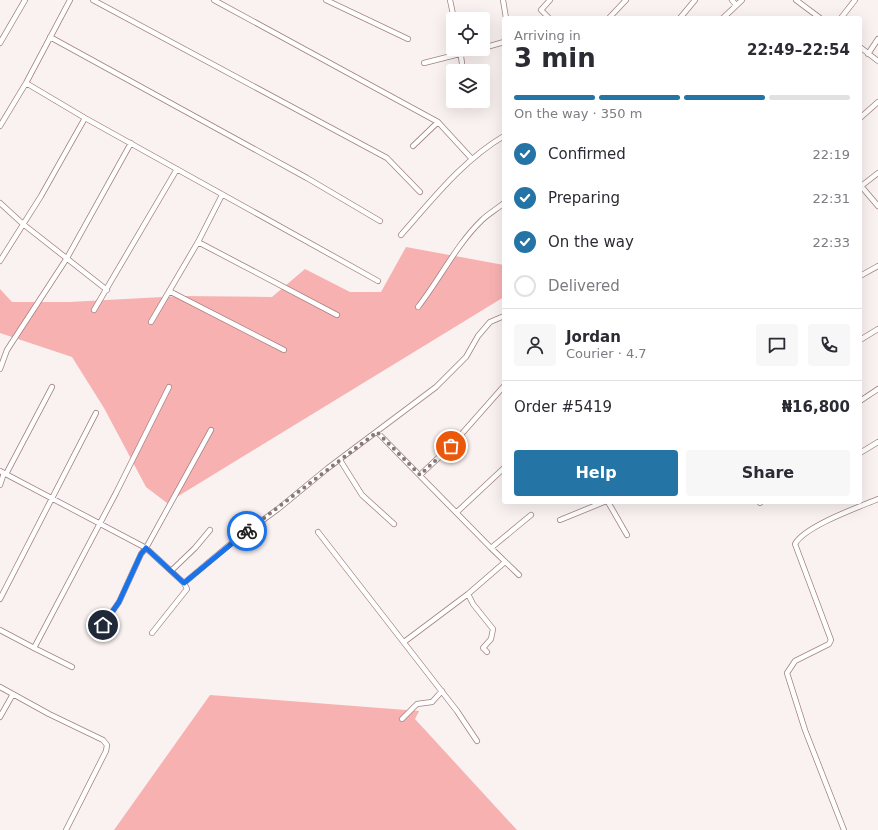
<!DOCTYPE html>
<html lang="en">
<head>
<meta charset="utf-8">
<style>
  :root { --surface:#fff; --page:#f7f7f7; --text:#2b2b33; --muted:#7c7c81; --line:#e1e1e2; --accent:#2474a6 }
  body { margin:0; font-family:"DejaVu Sans",sans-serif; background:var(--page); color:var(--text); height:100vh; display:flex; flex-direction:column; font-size:15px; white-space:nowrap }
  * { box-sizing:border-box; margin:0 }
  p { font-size:13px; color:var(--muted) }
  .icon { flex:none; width:22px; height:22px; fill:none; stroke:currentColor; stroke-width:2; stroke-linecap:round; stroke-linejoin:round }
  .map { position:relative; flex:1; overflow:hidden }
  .details { position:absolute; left:502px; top:16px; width:360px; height:488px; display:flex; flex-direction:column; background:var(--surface); border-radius:4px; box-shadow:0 4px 16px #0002 }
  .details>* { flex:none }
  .fabs { position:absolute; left:446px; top:12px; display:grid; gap:8px }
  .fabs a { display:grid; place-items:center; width:44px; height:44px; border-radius:4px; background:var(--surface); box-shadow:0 4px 16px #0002; font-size:20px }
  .pin { position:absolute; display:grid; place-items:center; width:34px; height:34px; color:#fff; margin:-17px; border:2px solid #fff; border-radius:50%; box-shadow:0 1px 4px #0007 }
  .courier { position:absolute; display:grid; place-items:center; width:40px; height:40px; margin:-20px; border:3px solid #1a73e8; border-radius:50%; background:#fff; color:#222; box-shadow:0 1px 5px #0007 }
  .summary em { font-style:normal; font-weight:600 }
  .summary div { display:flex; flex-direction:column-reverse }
  .summary { display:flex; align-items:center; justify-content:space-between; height:68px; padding:0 12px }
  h1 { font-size:26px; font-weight:600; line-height:30px }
  .bar { display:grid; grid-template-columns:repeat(4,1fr); gap:6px 4px; align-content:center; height:48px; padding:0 12px }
  .bar i { height:5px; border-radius:3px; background:var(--line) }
  .bar .selected { background:var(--accent) }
  .bar p { grid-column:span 4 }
  .line { display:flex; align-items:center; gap:10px; padding:0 12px; border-top:1px solid var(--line) }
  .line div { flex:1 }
  .round { display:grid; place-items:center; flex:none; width:42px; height:42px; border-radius:4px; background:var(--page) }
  ol { padding:0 12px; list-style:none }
  li { display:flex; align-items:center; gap:12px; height:44px }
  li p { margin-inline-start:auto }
  li .icon { padding:4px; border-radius:50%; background:var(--accent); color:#fff; stroke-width:4 }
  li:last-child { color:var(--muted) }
  li i { width:22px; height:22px; border:2px solid var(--line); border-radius:50% }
  .cta { display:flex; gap:8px; margin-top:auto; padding:8px 12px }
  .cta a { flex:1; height:46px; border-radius:4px; background:var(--accent); color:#fff; font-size:16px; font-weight:600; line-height:46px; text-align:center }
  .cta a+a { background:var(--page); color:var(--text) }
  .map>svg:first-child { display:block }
</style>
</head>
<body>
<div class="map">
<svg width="878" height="830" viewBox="0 0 878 830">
  <rect width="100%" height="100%" fill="#faf2f1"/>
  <path fill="#f8b1b1" d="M406,247L504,265V297L167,503L146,487L104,408L72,357L0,333V289L12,302H69L181,296L272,297L305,269L350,292H381Z
    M210,695L419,711L415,719L517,830H114Z"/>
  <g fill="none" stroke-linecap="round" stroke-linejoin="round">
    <defs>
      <path id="minor" d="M93,0L387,158L420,192
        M214,0L438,122
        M326,0L408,39
        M450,0L454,19
        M503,0L506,18
        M732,0L736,5
        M796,0L820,18
        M549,18L541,10L550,0
        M609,18L626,0
        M680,18L695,0
        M723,18L742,0
        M841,18L855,0
        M50,37L307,178L380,221
        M0,43L25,0
        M860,47L878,61
        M483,48L504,42
        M460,49L463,71
        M868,54L878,39
        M424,63L479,49
        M26,83L85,118L378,281
        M860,118L878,102
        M0,126L26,83L70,0
        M413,146L438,122L472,159
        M861,186L878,206
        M860,187L878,173
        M0,203L23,224L107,290
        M401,235C432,200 463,160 504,136
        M198,242L337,315
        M0,261L41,196L85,118
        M860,276L878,266
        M169,291L284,350
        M418,307C440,279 456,245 482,220C488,214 497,209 504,203
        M94,310L177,169
        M151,322L198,242L222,195
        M860,340L878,329
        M0,369L7,350L67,258L131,143
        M860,401L878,389
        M377,432L491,548L531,515
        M860,453L878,442
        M340,460L362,495L394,524
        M0,471L146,548L184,583L187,589L152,633
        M6,474L52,387
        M420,475L451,446L504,386
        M0,485L4,473
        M608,502L627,535
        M760,503L761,502
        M457,512L504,468
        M560,520L604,502
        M318,532L457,711L477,741
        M491,548L519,575
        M171,571L195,548L210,530
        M184,583L234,541L278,509L328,468L436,387L466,357L478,336L490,322L504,316
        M468,594L473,604L493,629L491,639L483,648L487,652
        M0,599L96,413
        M103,625L119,602L141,554L146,548L211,430
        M0,630L34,648L116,493L169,387
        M404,642L468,594L505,562
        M34,648L72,667
        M0,687L49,714L103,740L107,745L106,751L66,830
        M0,717L13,694
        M402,719L417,704L432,702L442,691
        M844,830L805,730L787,673L795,661L829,644L831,640L795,544C805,526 859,507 878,499"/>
    </defs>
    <use href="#minor" stroke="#a48080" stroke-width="6"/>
    <use href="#minor" stroke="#fff" stroke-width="4.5"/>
  </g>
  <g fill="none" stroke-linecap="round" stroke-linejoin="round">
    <path stroke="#857877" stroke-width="4" stroke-dasharray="0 7.2" d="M247,531L377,432L420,475L451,446"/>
    <path stroke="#1a73e8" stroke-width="5" d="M103,625L119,602L141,554L146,548L184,583L247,531"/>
  </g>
</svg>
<div class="fabs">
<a><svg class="icon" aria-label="locate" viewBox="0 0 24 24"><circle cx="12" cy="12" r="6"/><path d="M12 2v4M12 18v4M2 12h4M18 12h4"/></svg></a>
<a><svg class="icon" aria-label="layers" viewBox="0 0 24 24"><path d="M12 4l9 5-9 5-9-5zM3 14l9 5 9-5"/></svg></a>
</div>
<div class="pin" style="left:451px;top:446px;background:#ea580c"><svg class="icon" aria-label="bag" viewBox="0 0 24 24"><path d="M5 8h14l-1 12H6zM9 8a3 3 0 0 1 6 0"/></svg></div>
<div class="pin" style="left:103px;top:625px;background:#1f2937"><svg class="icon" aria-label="home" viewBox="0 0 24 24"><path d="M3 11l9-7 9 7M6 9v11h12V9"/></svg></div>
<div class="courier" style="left:247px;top:531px"><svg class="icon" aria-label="bike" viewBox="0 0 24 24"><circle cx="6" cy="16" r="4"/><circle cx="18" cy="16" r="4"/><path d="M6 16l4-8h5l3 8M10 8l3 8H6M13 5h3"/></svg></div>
<section class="details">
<div class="summary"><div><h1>3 min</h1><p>Arriving in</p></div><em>22:49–22:54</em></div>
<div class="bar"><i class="selected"></i><i class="selected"></i><i class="selected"></i><i></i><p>On the way · 350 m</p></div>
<ol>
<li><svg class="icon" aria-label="check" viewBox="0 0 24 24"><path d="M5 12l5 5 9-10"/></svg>Confirmed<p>22:19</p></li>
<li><svg class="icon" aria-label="check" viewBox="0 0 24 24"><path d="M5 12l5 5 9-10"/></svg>Preparing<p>22:31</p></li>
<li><svg class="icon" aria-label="check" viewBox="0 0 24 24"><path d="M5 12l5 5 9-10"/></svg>On the way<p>22:33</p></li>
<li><i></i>Delivered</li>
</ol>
<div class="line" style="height:72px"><a class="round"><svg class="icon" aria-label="person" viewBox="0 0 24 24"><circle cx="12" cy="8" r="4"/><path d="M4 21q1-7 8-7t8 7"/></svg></a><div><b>Jordan</b><p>Courier · 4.7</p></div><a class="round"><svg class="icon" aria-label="chat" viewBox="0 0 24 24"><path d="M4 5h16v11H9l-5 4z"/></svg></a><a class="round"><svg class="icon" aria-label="phone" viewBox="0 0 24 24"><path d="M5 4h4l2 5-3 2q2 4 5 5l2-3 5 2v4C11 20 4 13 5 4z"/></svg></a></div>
<div class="line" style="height:52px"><div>Order #5419</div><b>₦16,800</b></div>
<div class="cta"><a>Help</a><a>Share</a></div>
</section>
</div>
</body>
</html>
